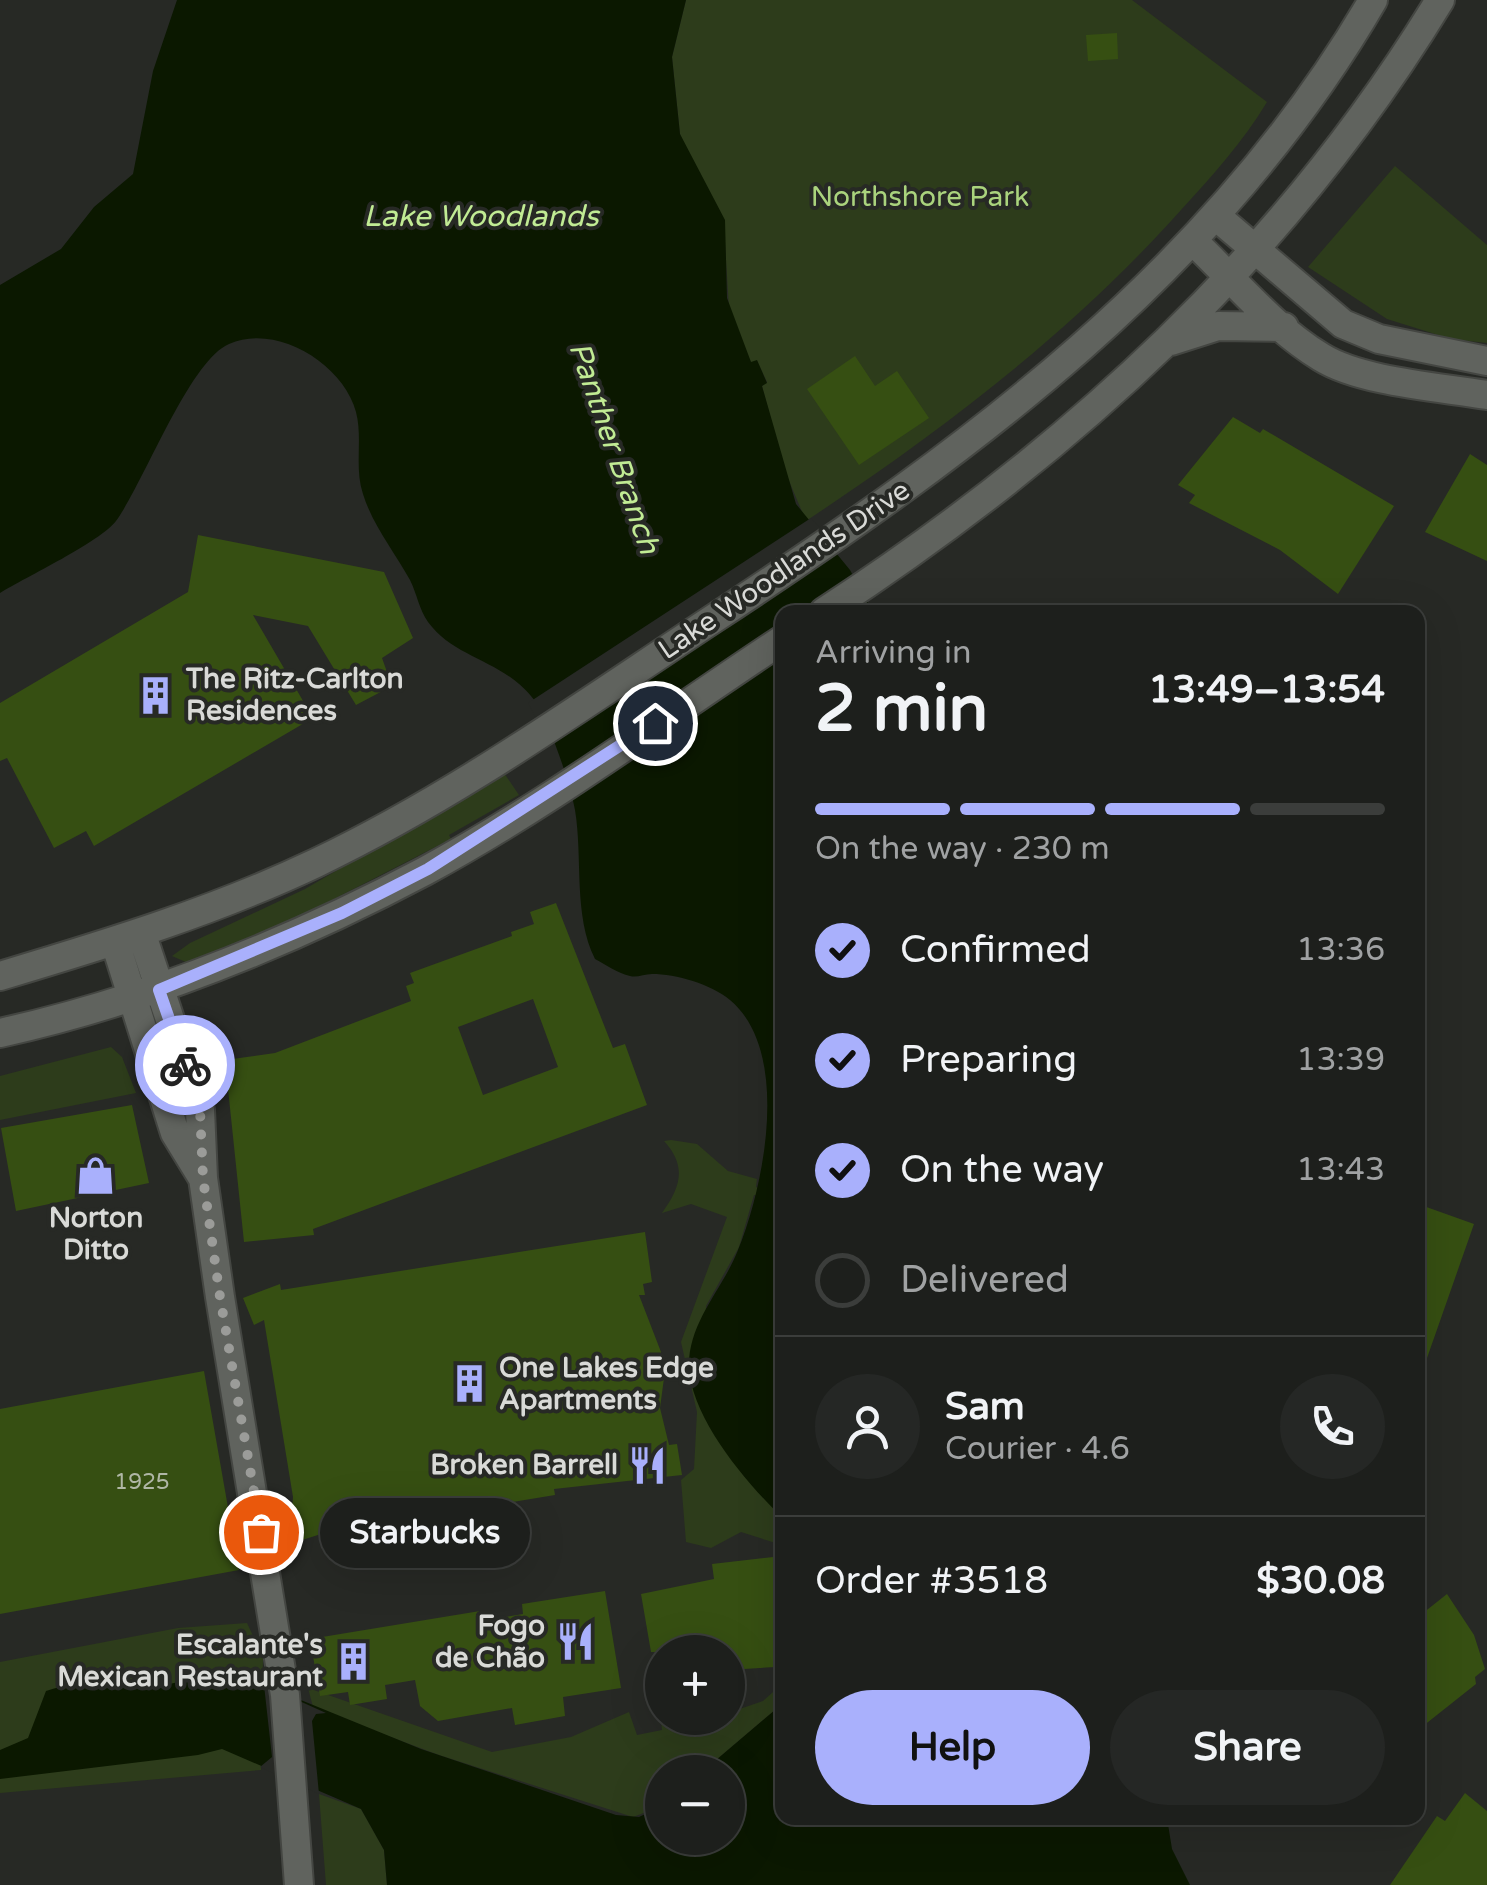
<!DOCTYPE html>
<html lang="en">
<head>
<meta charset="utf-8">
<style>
  :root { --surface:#1d1f1c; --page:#252725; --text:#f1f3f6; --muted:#a0a2a3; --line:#3b3d3b; --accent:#a9b0fc }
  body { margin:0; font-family:"Varela Round",sans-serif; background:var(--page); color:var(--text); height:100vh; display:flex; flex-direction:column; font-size:38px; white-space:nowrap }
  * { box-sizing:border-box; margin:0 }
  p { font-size:32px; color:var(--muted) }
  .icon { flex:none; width:55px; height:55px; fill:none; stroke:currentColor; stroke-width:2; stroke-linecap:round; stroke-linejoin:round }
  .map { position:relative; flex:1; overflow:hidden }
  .panel { position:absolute; left:775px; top:605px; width:650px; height:1220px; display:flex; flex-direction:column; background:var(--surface); border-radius:20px; box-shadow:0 10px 40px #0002,0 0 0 2px var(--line) }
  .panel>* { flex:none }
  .controls { position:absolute; left:645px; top:1635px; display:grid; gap:20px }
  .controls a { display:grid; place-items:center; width:100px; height:100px; border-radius:50%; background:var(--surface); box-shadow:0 10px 40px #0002,0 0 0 2px var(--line); font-size:50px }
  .pin { position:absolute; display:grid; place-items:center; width:85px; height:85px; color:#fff; margin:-42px; border:5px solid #fff; border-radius:50%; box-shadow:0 2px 10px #0007 }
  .courier { position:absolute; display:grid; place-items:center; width:100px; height:100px; margin:-50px; border:8px solid #a9b0fc; border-radius:50%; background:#fff; color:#222; box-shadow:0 2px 12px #0007 }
  .bubble { position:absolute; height:70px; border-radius:35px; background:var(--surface); box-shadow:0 10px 40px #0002,0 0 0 2px var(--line); font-size:32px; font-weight:700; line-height:70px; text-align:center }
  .headline em { font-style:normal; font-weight:700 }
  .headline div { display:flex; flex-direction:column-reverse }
  .headline { display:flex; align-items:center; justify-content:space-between; height:170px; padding:0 40px }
  h1 { font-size:65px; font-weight:700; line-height:75px }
  .bar { display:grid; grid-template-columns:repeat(4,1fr); gap:15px 10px; align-content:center; height:120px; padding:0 40px }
  .bar i { height:12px; border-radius:8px; background:var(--line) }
  .bar .current { background:var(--accent) }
  .bar p { grid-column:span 4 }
  .line { display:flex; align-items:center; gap:25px; padding:0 40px; border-top:2px solid var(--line) }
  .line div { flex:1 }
  .round { display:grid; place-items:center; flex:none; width:105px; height:105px; border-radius:52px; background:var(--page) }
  ol { padding:0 40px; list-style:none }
  li { display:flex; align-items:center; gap:30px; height:110px }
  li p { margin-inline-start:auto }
  li .icon { padding:10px; border-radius:50%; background:var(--accent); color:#111; stroke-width:4 }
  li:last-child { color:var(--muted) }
  li i { width:55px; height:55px; border:5px solid var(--line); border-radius:50% }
  .button { display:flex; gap:20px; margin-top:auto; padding:20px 40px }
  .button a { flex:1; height:115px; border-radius:60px; background:var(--accent); color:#111; font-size:40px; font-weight:700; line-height:115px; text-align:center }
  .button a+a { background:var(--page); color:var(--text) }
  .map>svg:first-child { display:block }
</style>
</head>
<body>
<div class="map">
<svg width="1487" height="1885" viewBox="0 0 1487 1885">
  <rect width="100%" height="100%" fill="#272925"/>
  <path fill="#2d3c1b" d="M686,0H1132L1267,102C1243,142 1212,176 1181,210C1071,333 943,430 806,521L784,469L762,386L767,382L757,361L751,363L729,308L725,244L680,134L672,57Z
    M1395,166L1487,245V343L1451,339L1387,319L1308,267Z
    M504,773L519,795L449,835L451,839L295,919L188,963L172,956L190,943L305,889Z
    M111,1047L122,1057L136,1093L0,1120V1076Z
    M671,1140L697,1144L728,1171L757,1179L756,1187L782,1197L754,1195L739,1247L706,1306L705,1413L744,1476L782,1517V1545L741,1532L711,1548L686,1542L681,1480L694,1469L697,1412L681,1342L727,1217L691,1204L662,1213C681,1187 687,1166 664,1141Z
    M247,1623L263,1657L261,1770L0,1793V1662L178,1628Z
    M782,1684V1704L702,1772H662V1806L633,1817L439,1755L326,1713L313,1707L308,1688L492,1752L571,1737L629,1712L637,1735L662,1730L660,1711L662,1718H728V1713L763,1701Z
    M319,1794L361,1809L384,1850L387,1885H326Z"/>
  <path fill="#0b1800" d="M177,0H686L672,57L680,134L725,220L727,298L751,362L757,360L767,383L762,386L796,504L850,570L873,612H782V1517C745,1482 691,1417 689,1367C688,1322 723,1289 738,1250C765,1184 791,1051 730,1000C711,984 676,974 652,974C644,974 637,978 630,976C618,973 606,965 595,959C573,915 583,858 575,810C570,783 559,755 550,730C524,658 461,667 428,622C419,609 417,594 410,580C394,551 373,526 363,494C354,467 363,439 356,412C343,364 277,323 229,344C189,361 144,483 116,521C100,542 26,577 0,593V285L61,249L94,207L133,174L153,71Z
    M201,1677L264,1685L421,1749L616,1815L639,1817L662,1806V1838H728V1772H702L782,1704V1818H1167L1172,1849L1190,1885H387L384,1850L361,1809L222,1749L198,1755L0,1779V1750L28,1738L46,1691C77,1682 120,1668 147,1689Z"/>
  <path fill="#272925" d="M811,518L842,551L549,743L528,703Z
    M264,1685L326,1713L316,1714L312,1721L319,1794L260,1767L272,1757Z"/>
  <path fill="#364f12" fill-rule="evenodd" d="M1117,33L1118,59L1088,61L1086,35Z
    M855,356L875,386L897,371L929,418L859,465L807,389Z
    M1233,417L1260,433L1263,429L1394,506L1338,594L1280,550L1189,503L1195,495L1178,485Z
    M1470,454L1487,465V561L1425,532Z
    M198,535L384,572L413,638L382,658L392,686L356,705L308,626L253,615L313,718L94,846L86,831L54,848L7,758L0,761V703L188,592Z
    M556,903L613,1048L625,1044L647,1105L313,1229L314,1235L244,1242L225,1060L275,1053L411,1001L406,986L414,983L410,973L512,936L511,932L534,924L530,912ZM533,999L558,1067L483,1095L458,1027Z
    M132,1105L149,1183L16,1211L1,1128Z
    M1418,1204L1474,1224L1420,1378L1418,1377Z
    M645,1232L652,1282L643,1284L645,1295H639L661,1352L664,1378L660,1408L669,1445L677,1444L682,1475L554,1489L555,1495L324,1533L290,1544L285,1511L292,1510L293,1497L264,1320L254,1325L243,1298L280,1284L281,1290Z
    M204,1371L239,1570L0,1614V1409Z
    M782,1556V1656L775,1667L728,1670V1652H651L641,1594L714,1579L712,1564Z
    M605,1591L621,1688L563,1697L565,1716L515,1725L512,1708L438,1721L420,1706L415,1680L385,1685L387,1699L350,1705L348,1692L320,1696L310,1639L480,1611L481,1621L523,1614L522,1604Z
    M1447,1594L1474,1635L1485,1669L1475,1677L1476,1684L1418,1730V1617Z
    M1465,1793L1487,1811V1885H1390L1437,1816L1445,1821Z"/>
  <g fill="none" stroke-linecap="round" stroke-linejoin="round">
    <defs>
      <path id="secondary" d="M1216,216L1343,324L1379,339L1487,361
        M1194,242C1235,281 1272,327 1321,357C1361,382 1440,387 1487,395
        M1171,341L1218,326L1284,327
        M824,612C1072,450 1285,255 1440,0
        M141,932L200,1110L203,1178L220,1297L285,1695L299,1885
        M115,942L175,1133L202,1177
        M0,976C107,944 215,911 316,863C456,796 584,704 713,619C970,450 1216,271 1373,0
        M0,1033C149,1000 291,942 425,871C549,804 665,717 782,640"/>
    </defs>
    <use href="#secondary" stroke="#444642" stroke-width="32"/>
    <use href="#secondary" stroke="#60635e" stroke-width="28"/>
  </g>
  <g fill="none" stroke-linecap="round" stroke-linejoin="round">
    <path stroke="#9b9c99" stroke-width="10" stroke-dasharray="0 18" d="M185,1065L200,1110L203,1178L220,1297L261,1532"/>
    <path stroke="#a9b0fc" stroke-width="12" d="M185,1065L159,990L342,913L428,869L655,723"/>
  </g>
  <defs>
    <symbol id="building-bare" viewBox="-9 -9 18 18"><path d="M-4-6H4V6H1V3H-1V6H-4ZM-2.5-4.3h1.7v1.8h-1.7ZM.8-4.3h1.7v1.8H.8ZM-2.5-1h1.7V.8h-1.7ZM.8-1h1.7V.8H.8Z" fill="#a9b0fc" stroke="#272925" stroke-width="2.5" paint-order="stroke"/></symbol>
    <symbol id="shop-bare" viewBox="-9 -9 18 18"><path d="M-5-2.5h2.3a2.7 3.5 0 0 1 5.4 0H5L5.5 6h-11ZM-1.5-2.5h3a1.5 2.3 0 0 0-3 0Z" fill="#a9b0fc" stroke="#272925" stroke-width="2.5" paint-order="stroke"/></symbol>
    <symbol id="restaurant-bare" viewBox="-9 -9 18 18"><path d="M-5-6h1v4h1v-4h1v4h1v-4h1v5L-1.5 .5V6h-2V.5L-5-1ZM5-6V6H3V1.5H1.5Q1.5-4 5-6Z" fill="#a9b0fc" stroke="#272925" stroke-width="2.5" paint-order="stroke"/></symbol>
  </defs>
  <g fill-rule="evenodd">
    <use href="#building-bare" x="128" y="668" width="55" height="55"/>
    <use href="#shop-bare" x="68" y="1148" width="55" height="55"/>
    <use href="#building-bare" x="442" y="1356" width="55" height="55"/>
    <use href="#restaurant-bare" x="620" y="1438" width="55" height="55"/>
    <use href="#restaurant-bare" x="548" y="1614" width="55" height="55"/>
    <use href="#building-bare" x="326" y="1634" width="55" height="55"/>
  </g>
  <g text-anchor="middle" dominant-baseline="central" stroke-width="8" stroke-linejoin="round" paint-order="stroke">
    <g font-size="22" fill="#b0b7a6">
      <text x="142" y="1482">1925</text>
    </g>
    <g font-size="28" fill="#aad37d" stroke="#272925">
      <text x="920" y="197">Northshore Park</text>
    </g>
    <g font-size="28" fill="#d9dad7" stroke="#272925">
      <text transform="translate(784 570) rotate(-34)">Lake Woodlands Drive</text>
    </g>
    <g font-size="28" font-weight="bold" fill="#d9dad7" stroke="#272925" text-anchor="end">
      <text x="186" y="679" text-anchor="start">The Ritz-Carlton<tspan x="186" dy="32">Residences</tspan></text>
      <text x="96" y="1218" text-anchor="middle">Norton<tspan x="96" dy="32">Ditto</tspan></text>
      <text x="499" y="1368" text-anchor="start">One Lakes Edge<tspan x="499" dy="32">Apartments</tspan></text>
      <text x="618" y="1465">Broken Barrell</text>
      <text x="545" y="1626">Fogo<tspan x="545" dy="32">de Chão</tspan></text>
      <text x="323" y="1645">Escalante's<tspan x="323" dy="32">Mexican Restaurant</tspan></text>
    </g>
    <g font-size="30" font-style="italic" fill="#c1eb94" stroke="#272925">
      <text x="481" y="216">Lake Woodlands</text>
      <text transform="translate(614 448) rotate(71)">Panther Branch</text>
    </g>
  </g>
</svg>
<div class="controls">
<a>+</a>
<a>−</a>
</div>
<div class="pin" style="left:261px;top:1532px;background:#ea580c"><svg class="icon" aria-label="bag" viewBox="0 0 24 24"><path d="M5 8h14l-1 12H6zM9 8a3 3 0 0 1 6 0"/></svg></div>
<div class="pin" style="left:655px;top:723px;background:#1f2937"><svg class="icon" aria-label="home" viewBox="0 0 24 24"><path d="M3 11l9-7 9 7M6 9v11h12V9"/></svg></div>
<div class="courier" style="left:185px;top:1065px"><svg class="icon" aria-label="bike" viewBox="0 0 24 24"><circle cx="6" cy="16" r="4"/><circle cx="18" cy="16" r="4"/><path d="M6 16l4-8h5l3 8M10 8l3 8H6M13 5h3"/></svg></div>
<div class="bubble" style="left:320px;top:1498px;width:210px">Starbucks</div>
<section class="panel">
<div class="headline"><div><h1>2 min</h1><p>Arriving in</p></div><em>13:49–13:54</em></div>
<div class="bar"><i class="current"></i><i class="current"></i><i class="current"></i><i></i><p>On the way · 230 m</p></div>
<ol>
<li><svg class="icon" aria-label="check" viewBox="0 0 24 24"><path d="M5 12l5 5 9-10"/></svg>Confirmed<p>13:36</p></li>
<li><svg class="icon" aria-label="check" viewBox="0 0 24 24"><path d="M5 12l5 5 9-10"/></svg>Preparing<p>13:39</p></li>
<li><svg class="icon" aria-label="check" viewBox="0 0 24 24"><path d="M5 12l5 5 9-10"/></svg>On the way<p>13:43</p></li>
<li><i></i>Delivered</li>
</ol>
<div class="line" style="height:180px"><a class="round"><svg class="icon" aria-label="person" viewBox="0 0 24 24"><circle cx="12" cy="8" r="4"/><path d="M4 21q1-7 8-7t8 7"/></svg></a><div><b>Sam</b><p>Courier · 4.6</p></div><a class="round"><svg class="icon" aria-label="phone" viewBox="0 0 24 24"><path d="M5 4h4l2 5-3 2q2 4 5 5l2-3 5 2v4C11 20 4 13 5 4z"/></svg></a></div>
<div class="line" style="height:130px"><div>Order #3518</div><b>$30.08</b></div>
<div class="button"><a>Help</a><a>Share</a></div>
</section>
</div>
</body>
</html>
